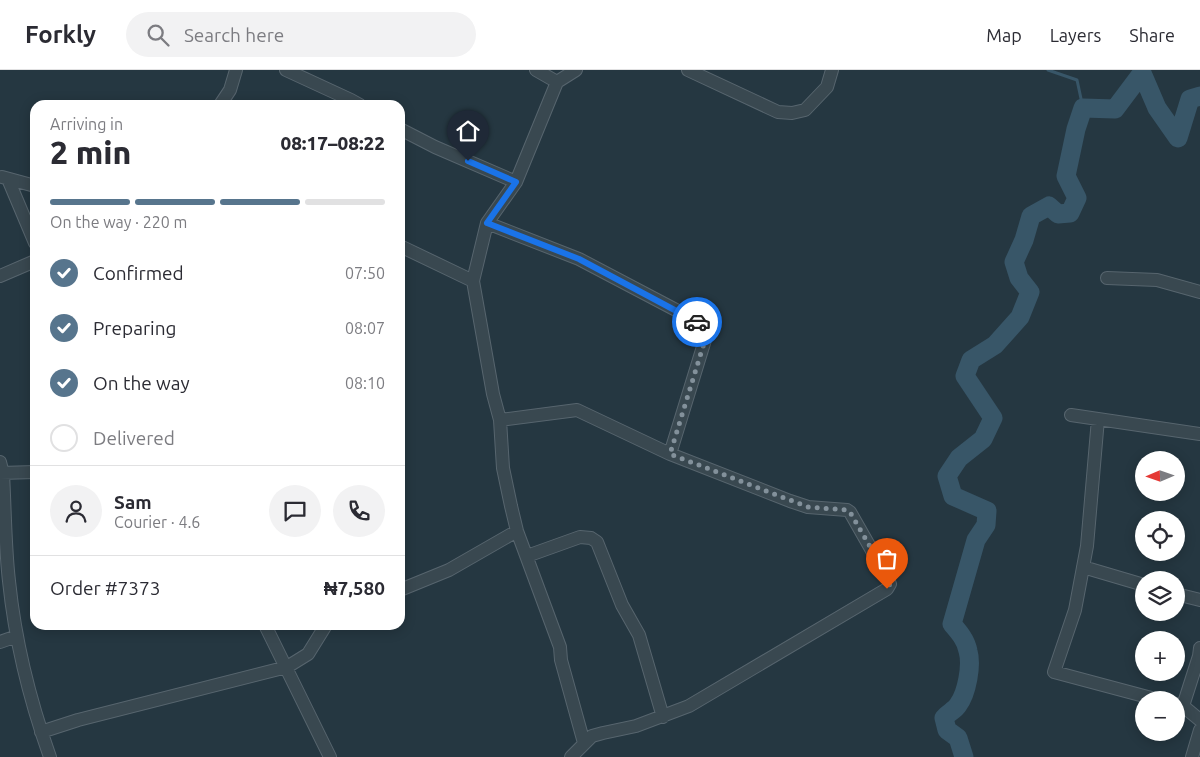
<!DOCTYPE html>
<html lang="en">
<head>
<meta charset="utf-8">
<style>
  :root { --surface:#fff; --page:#f2f2f3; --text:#2b2b33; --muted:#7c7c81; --line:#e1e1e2; --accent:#57758d }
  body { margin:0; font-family:Ubuntu,sans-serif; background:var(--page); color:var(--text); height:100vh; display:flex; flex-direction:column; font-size:19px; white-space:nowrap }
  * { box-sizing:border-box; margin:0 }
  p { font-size:16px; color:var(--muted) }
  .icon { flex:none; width:28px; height:28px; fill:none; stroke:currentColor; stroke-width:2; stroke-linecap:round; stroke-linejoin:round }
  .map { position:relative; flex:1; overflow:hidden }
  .drawer { position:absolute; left:30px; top:30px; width:375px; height:530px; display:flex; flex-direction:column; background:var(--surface); border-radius:15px; box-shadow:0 2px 12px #0003 }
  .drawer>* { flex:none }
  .needle { width:32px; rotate:268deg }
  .fabs { position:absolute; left:1135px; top:381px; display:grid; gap:10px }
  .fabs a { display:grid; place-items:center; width:50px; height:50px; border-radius:50%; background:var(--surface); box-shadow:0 2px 12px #0003; font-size:25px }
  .pin { position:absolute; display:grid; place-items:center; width:42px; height:42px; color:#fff; margin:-51px -21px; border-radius:50% 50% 50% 0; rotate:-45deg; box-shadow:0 0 5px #0007 }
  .pin .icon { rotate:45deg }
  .courier { position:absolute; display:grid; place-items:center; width:50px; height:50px; margin:-25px; border:4px solid #1a73e8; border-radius:50%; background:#fff; color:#222; box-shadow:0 1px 6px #0007 }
  .head em { font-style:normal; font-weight:800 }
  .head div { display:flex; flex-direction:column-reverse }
  .head { display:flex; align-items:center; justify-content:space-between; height:85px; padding:0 20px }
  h1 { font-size:32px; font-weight:800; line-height:38px }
  .bar { display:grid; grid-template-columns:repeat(4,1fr); gap:8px 5px; align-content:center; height:60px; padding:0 20px }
  .bar i { height:6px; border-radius:4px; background:var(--line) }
  .bar .on { background:var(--accent) }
  .bar p { grid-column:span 4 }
  .line { display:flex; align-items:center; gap:12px; padding:0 20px; border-top:1px solid var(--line) }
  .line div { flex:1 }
  .round { display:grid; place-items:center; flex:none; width:52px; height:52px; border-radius:26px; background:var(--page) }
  ol { padding:0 20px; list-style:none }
  li { display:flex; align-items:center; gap:15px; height:55px }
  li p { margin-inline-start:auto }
  li .icon { padding:5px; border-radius:50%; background:var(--accent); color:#fff; stroke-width:4 }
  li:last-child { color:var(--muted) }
  li i { width:28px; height:28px; border:2px solid var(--line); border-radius:50% }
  header { display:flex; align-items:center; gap:30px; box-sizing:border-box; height:70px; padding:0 25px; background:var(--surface); border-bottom:1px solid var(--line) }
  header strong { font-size:24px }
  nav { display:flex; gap:28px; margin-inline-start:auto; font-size:18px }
  .search { width:350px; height:45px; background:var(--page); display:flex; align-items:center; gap:12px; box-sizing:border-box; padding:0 18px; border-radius:28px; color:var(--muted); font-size:19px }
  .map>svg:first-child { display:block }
</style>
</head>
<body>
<header>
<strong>Forkly</strong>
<div class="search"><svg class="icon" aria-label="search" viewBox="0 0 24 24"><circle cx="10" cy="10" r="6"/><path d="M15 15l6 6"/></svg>Search here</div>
<nav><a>Map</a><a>Layers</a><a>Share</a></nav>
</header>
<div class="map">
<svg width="1200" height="687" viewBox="0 0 1200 687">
  <rect width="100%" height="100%" fill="#253741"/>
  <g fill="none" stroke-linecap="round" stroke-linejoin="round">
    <path stroke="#385668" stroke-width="3" d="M1048,0L1077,10L1083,38"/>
    <path stroke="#385668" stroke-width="19" d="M964,687L958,668L947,660L944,648C948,643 955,640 958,635C967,623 972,595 968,581C966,570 959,562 952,554L976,470L986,455L987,441L953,426L947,406L959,388L983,369L993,348L965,306L971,290L995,275L1020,247L1030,222L1019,208L1014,192L1024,170L1031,146L1049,136L1058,144L1070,143L1077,128L1066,106L1076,59L1083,38L1115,39L1142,3L1157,38L1178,68L1190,29L1200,26"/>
    <defs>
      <path id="minor" d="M286,0L351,30L360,35
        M536,0L557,12L516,112L487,153L473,211L493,324L500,350L503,398L511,436L517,461L560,577L561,590L584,673
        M688,0L778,42L792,43L805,40L827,17L832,0
        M557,12L576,0
        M220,35L230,20L236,0
        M400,59L435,77L516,112
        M2,107L35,116
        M8,109L35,173
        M487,153L579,189L695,250L702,256L705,270L670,384
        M400,176L473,211
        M0,206L35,191
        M1107,208L1157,210L1200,222
        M1071,345L1200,364
        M1098,349L1087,476L1075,540L1054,602L1159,630
        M500,350L577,340L670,384L790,431L808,437L847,440L850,442L887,507L890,514L887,519L689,636L636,656L603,663L592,666L571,687
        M0,392L3,404C5,439 5,476 9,511C15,570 30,631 50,687
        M0,403L35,402
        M527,486L580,467L591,468L597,472L622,535L639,565L663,647
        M1083,497L1144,515
        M400,520L449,500L517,461
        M1176,524L1200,530
        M265,555L330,687
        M0,572L17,566
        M1176,634L1183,636L1200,650
        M1183,636L1199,586L1200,578
        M41,662L78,650L287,597L308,584L326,555
        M1192,687L1200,660"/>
    </defs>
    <use href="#minor" stroke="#57656e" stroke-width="14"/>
    <use href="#minor" stroke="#394850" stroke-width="12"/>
  </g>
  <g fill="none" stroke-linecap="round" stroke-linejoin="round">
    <path stroke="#83919b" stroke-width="5" stroke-dasharray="0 9" d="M697,252L702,256L705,270L670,384L808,437L847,440L850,442L887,506L890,514L887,519"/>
    <path stroke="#1a73e8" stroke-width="6" d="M468,91L516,112L487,153L579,189L697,252"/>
  </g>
</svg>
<div class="fabs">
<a><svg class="needle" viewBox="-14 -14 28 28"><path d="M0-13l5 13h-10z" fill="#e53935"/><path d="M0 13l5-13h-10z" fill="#7c7c81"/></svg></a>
<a><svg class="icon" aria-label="locate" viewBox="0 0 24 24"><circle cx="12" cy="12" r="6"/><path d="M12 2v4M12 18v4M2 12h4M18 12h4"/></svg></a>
<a><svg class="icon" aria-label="layers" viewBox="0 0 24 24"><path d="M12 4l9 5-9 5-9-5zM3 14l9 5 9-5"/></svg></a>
<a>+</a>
<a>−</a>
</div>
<div class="pin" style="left:887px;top:519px;background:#ea580c"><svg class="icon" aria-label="bag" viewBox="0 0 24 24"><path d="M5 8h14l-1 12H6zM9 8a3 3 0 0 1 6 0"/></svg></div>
<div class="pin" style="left:468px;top:91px;background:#1f2937"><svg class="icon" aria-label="home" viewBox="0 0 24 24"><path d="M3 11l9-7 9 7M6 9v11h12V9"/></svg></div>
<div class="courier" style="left:697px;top:252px"><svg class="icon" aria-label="car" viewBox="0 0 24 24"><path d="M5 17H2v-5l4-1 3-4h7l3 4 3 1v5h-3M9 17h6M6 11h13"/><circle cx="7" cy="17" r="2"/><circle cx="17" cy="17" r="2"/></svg></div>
<section class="drawer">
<div class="head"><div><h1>2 min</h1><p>Arriving in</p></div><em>08:17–08:22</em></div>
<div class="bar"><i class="on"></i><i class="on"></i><i class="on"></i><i></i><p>On the way · 220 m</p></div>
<ol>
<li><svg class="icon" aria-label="check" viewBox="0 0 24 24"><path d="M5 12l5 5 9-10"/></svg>Confirmed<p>07:50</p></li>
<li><svg class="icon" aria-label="check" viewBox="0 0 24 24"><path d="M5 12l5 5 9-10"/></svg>Preparing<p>08:07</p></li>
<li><svg class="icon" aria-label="check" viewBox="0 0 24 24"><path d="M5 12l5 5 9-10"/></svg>On the way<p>08:10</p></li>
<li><i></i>Delivered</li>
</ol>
<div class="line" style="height:90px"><a class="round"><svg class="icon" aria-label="person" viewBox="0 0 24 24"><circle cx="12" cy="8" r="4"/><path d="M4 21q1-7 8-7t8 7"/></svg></a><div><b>Sam</b><p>Courier · 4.6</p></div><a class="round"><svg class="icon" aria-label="chat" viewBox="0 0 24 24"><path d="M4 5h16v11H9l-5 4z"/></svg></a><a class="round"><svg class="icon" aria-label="phone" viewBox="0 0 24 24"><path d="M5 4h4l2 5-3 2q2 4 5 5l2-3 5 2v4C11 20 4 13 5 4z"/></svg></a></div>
<div class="line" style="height:65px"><div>Order #7373</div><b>₦7,580</b></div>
</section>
</div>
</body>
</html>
